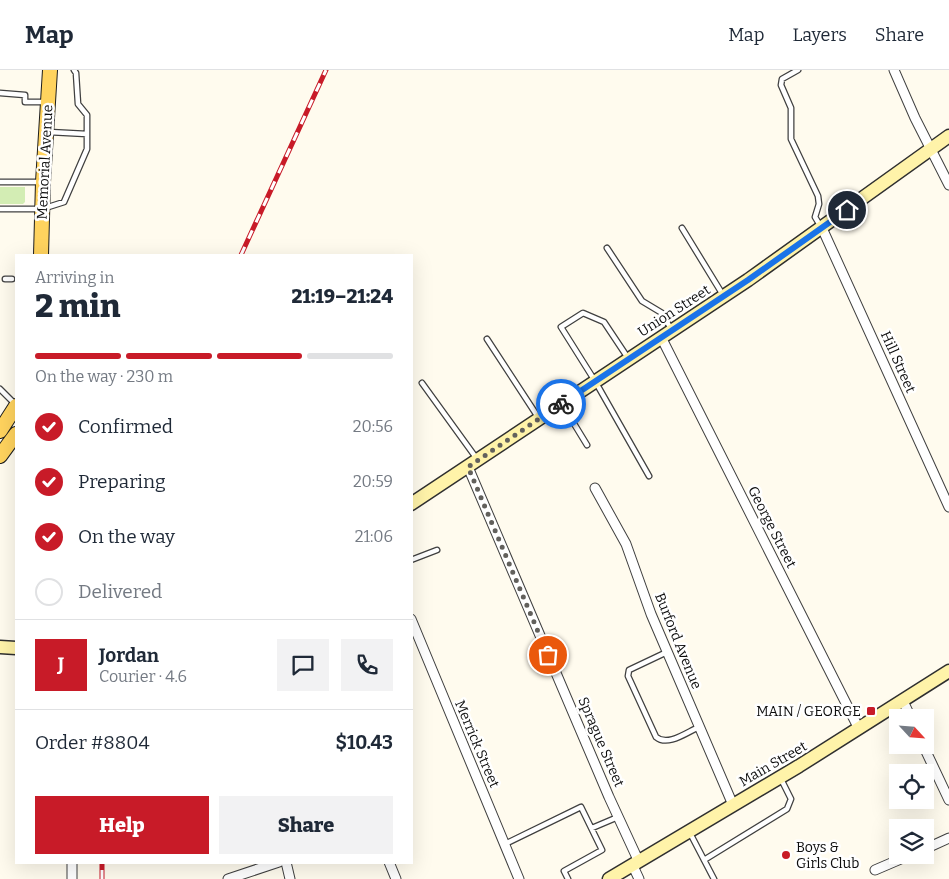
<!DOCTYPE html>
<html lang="en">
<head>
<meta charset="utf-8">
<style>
  :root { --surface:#fff; --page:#f2f2f3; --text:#1f2937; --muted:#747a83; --line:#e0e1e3; --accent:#c81b28 }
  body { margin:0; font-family:Bitter,serif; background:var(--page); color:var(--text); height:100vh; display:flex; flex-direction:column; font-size:19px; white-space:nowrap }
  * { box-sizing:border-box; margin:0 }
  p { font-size:16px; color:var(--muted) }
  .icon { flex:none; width:28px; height:28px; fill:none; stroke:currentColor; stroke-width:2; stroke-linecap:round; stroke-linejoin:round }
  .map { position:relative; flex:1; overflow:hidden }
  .sheet { position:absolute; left:15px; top:184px; width:398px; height:610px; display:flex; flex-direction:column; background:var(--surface); border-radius:0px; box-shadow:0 5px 20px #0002 }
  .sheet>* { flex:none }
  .needle { width:32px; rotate:116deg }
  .controls { position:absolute; left:889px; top:639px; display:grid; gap:10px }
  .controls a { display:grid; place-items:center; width:45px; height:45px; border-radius:0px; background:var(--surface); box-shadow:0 5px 20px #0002; font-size:25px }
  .pin { position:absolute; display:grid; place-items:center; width:42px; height:42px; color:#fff; margin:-21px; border:2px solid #fff; border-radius:50%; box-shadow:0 1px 5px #0007 }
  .courier { position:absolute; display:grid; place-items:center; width:50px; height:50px; margin:-25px; border:4px solid #1a73e8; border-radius:50%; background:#fff; color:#222; box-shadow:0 1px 6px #0007 }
  .overview em { font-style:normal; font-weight:800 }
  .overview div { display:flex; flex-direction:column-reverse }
  .overview { display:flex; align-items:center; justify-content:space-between; height:85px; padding:0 20px }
  h1 { font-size:32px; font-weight:800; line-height:38px }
  .bar { display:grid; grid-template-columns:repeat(4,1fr); gap:8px 5px; align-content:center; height:60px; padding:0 20px }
  .bar i { height:6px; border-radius:4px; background:var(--line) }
  .bar .selected { background:var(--accent) }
  .bar p { grid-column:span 4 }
  .line { display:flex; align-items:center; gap:12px; padding:0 20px; border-top:1px solid var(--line) }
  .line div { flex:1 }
  .round { display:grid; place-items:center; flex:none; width:52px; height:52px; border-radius:0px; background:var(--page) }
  ol { padding:0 20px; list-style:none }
  li { display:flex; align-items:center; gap:15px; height:55px }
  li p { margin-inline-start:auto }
  li .icon { padding:5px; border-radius:50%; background:var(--accent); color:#fff; stroke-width:4 }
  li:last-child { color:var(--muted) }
  li i { width:28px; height:28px; border:2px solid var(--line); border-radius:50% }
  .cta { display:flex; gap:10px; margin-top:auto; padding:10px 20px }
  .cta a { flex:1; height:58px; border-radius:0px; background:var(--accent); color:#fff; font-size:20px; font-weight:800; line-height:58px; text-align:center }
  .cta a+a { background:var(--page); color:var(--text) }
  header { display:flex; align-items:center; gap:30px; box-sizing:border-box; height:70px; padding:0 25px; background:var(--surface); border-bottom:1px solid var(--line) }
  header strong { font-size:24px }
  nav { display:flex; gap:28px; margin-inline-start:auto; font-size:18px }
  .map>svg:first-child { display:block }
</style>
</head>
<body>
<header>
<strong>Map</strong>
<nav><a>Map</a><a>Layers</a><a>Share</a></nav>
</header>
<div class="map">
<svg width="949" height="809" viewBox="0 0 949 809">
  <rect width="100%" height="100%" fill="#fffbee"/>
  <path fill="#d3edb4" d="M0,117H25V132L23,134H0Z"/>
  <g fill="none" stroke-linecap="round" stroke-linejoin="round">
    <defs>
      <path id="lane" d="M798,0L782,9L781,15L791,38V69L818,126L819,134L815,147L821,157
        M0,23L25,25V32H46
        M49,62L87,64
        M0,112H41
        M0,139H42L64,132L87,79V45L78,34L76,3L74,0
        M682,158L723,225
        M607,178L642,231L662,243L671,259
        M5,209H12
        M487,269L538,347
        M628,288L604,252L583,243L561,257L595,311L649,406
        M422,313L477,389
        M0,319L15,334
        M562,334L587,375
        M411,490L437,480
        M667,582L629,600L628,606L656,667C668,677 687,662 699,657
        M592,758L618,747
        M690,763L714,809
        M505,774L581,737L602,780L564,801L568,809
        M704,790L787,739L791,729L781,709"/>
      <path id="street" d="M894,0L915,48L949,115
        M822,158L949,437
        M661,267L859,659
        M468,397L609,727L639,792
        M595,418L626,474L651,544L733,735
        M411,549L519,809
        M903,631L911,648
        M923,675L949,730
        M925,779L949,768
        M72,792V809
        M286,792L290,809
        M389,792L396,809
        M633,796L639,809
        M875,800L910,785
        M228,809L279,792"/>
      <path id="secondary" d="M411,434L748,210L949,66
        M0,577L16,578
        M609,809L799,696L949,601"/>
      <path id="primary" d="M41,185L43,112L50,0
        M0,361L16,336
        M0,386L16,364"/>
    </defs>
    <use href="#lane" stroke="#404040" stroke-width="7"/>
    <use href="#street" stroke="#404040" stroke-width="11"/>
    <use href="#secondary" stroke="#2f2f2f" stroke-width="15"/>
    <use href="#primary" stroke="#1e1e1e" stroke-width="16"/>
    <use href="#lane" stroke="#fff" stroke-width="4.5"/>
    <use href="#street" stroke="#fff" stroke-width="9"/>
    <use href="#secondary" stroke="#fff3a9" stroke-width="12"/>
    <use href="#primary" stroke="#ffd35e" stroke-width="14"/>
    <defs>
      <path id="rail" d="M241,185L326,0
        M102,809V792"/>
    </defs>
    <use href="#rail" stroke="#c81b28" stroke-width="5"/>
    <use href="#rail" stroke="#fff" stroke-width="3" stroke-dasharray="9" stroke-linecap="butt"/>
  </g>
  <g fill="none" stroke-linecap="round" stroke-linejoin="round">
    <path stroke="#62605c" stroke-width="5" stroke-dasharray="0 9" d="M548,585L468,397L561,334"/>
    <path stroke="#1a73e8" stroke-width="6" d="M561,334L748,210L847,140"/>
  </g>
  <g fill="#c81b28" stroke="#fff" stroke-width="2">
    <rect x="866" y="636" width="10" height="10" rx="2.5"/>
    <circle cx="786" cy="785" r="5"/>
  </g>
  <g text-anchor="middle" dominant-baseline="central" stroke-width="5" stroke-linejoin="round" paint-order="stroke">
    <g font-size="14" fill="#0d0d0d" stroke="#fff">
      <text transform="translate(45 92) rotate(-87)">Memorial Avenue</text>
      <text transform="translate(674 241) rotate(-33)">Union Street</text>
      <text transform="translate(898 292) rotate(66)">Hill Street</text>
      <text transform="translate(772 457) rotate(63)">George Street</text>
      <text transform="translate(678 571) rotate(68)">Burford Avenue</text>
      <text transform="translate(601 672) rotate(67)">Sprague Street</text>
      <text transform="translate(477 674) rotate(67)">Merrick Street</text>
      <text transform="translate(773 694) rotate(-30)">Main Street</text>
    </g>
    <g font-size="14" fill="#0d0d0d" stroke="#fff" text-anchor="end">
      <text x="861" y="641">MAIN / GEORGE</text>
      <text x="796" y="777" text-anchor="start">Boys &amp;<tspan x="796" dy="16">Girls Club</tspan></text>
    </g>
  </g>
</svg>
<div class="controls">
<a><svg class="needle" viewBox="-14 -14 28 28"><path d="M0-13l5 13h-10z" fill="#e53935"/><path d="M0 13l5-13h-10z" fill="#747a83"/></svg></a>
<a><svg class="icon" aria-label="locate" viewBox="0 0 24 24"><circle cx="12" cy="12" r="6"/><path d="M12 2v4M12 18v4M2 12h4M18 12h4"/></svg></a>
<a><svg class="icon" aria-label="layers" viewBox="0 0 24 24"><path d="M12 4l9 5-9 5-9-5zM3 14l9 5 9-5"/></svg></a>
</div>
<div class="pin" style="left:548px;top:585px;background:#ea580c"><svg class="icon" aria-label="bag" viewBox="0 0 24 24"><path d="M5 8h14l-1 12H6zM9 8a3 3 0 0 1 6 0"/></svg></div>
<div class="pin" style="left:847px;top:140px;background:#1f2937"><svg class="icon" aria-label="home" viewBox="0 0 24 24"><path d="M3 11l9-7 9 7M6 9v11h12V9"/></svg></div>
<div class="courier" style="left:561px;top:334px"><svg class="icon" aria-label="bike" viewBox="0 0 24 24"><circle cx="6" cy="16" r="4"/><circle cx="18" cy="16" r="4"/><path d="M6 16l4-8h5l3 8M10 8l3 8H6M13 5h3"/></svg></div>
<section class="sheet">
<div class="overview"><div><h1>2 min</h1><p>Arriving in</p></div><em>21:19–21:24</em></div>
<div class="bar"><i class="selected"></i><i class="selected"></i><i class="selected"></i><i></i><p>On the way · 230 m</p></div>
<ol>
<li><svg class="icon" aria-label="check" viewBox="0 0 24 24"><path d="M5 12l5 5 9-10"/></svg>Confirmed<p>20:56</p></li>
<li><svg class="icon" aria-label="check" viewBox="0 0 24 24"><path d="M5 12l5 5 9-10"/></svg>Preparing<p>20:59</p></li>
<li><svg class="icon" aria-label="check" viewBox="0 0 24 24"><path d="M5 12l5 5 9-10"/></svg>On the way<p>21:06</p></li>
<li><i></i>Delivered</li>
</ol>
<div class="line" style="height:90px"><b class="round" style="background:var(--accent);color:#fff">J</b><div><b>Jordan</b><p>Courier · 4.6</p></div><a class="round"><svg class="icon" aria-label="chat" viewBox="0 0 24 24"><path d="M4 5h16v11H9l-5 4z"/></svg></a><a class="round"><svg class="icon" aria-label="phone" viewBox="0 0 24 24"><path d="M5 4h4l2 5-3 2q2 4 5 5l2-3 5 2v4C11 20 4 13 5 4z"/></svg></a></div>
<div class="line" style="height:65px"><div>Order #8804</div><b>$10.43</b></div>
<div class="cta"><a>Help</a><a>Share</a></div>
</section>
</div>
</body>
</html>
